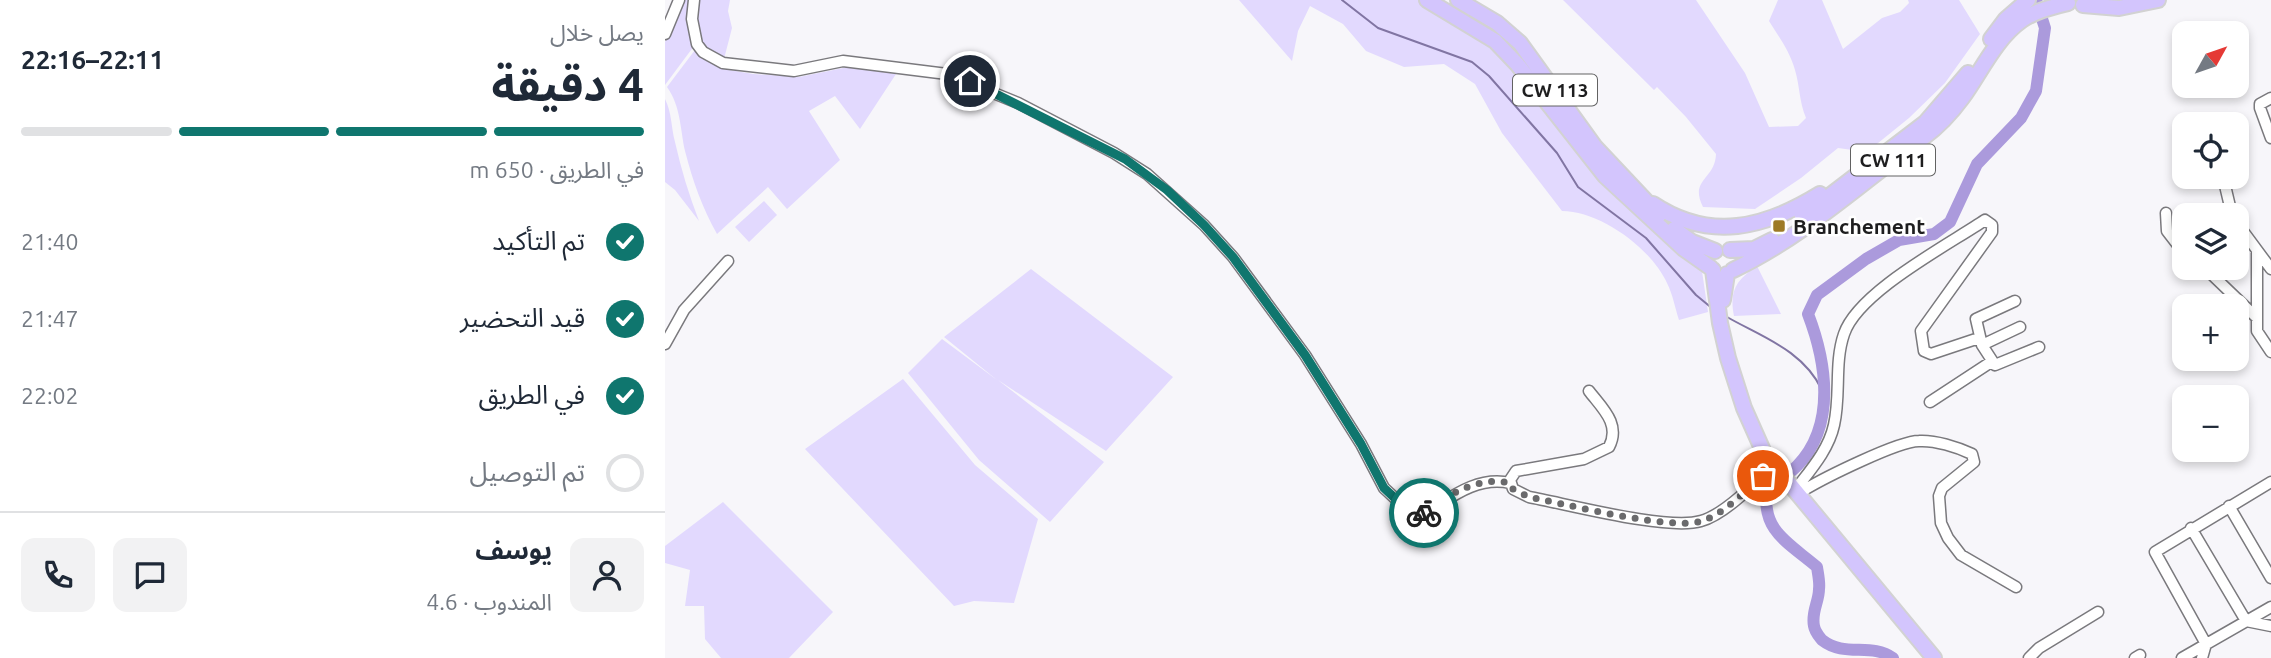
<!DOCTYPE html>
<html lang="ar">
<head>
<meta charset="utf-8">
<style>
  :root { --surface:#fff; --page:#f2f2f3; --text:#1f2937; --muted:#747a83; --line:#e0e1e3; --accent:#0f766e }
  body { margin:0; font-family:Ubuntu,"Noto Sans Arabic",sans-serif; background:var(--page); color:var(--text); direction:rtl; height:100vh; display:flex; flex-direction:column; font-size:26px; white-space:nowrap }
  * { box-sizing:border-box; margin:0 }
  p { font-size:23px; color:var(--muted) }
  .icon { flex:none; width:38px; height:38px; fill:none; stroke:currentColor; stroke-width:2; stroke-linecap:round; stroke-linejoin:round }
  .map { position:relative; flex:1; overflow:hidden; direction:ltr }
  .drawer { display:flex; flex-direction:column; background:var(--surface); width:665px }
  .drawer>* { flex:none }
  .needle { width:46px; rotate:50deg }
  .tools { position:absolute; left:1507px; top:21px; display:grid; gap:14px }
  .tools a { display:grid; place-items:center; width:77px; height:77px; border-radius:14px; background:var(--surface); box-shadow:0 4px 10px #0003; font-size:35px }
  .pin { position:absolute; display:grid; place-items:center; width:60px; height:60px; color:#fff; margin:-30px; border:4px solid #fff; border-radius:50%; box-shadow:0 2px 7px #0007 }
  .courier { position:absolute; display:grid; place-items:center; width:70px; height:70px; margin:-35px; border:5px solid #0f766e; border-radius:50%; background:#fff; color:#222; box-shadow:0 2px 9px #0007 }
  .head em { font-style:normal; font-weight:700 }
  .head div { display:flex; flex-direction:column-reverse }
  .head { display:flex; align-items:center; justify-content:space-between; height:119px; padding:0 21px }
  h1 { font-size:46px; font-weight:700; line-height:52px }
  .bar { display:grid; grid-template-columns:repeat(4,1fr); gap:10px 7px; align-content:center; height:84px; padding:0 21px }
  .bar i { height:9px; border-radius:5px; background:var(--line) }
  .bar .on { background:var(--accent) }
  .bar p { grid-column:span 4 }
  .line { display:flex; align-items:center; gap:18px; padding:0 21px; border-top:2px solid var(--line) }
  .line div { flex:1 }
  .round { display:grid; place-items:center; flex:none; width:74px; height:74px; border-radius:14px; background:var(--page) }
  ol { padding:0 21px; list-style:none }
  li { display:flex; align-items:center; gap:21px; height:77px }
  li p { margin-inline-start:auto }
  li .icon { padding:7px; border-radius:50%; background:var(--accent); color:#fff; stroke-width:4 }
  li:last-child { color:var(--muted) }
  li i { width:38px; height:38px; border:4px solid var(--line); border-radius:50% }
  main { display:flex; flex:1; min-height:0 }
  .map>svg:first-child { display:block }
</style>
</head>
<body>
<main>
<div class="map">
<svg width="1606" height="658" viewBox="0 0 1606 658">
  <rect width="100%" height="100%" fill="#f7f6fa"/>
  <path fill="#e2d9fe" d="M19,0H27L29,46L0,85V42Z
    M33,0H65L63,11L67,28L59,59C32,50 30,26 33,0Z
    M574,0H754L828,42L863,84L923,167L1037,271L1043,312L1014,320C1010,308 1008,295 1002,283C986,248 935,211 897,211L837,133L810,84L779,64L739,67L701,51L678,24L645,6L633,31L627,61Z
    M898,0H1031L1080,73L1104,127L1133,126L1141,118C1134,101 1135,87 1130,70C1125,52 1114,37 1104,21L1113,0H1157L1178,49L1217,18L1235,12L1244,3L1243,0H1294L1315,34L1280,83L1244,118L1202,152L1173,148L1136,178L1090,209L1038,207C1024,179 1050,180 1051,154L1021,117L992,87L989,90Z
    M30,50L59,69L88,74L134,77L183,67L231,74L195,129L170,96L144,111L175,160L122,209L103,187L52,234C37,207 28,182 20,151C15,128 16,107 2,87Z
    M0,99C7,113 6,127 10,142C16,169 24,195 34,221L10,190L0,182Z
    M99,201L112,215L84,242L70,227Z
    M1092,266L1116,314L1069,316C1064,291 1071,280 1092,266Z
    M366,269L508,377L441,451L333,380L439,462L385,522L314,460L243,373L277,339L332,380L279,337Z
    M238,379L310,465L373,519L349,603L309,601L289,606L140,449Z
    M58,502L168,612L124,658H56L40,639L39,606H20L25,570L0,563V546Z"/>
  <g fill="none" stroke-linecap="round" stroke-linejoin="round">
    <path stroke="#8175a3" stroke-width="2" d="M677,0L713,28L807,62L824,76L892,153L913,187L981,238L1031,295L1048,309
      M1062,317C1097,337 1138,350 1157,390"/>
    <path stroke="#ab9adc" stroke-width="12" d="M1228,658C1206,642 1180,658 1157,640C1153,635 1150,632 1149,626C1146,612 1154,602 1154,589C1155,582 1153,574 1152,567C1124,543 1096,531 1102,490C1112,482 1123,475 1132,466C1172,425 1161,361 1143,314L1152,295L1201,259L1234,240L1269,234L1285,222L1312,164L1356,118L1371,91L1380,28L1371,0"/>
    <defs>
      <path id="minor" d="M29,0L27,19L32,44L38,52L58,63L129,71L178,61L282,74L353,103L449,153L482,174L539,225L568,257L640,355L696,444L719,488L749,516C765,519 800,473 845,483
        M0,34L14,0
        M1606,98L1595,104V108L1606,138
        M1558,177L1567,215
        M1501,213L1502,231L1519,253
        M1572,223L1606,269
        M1592,250V331L1606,352
        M1540,268L1592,318
        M1350,301L1311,319L1317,345L1330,365L1374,347
        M0,344L19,310L63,261
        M1317,345L1355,327
        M924,391C937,408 956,424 944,447L919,459L851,471L845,480L848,489L864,497C902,504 1003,531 1036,521C1058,515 1094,482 1106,463
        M1265,402L1326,362
        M1134,485C1148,467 1164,448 1169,425C1176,395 1169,363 1179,334C1193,292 1283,245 1320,220L1327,225V232L1256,331L1259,351L1266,354L1314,338
        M1139,490C1159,478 1233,441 1254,441C1270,440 1292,447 1307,454L1309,462L1277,488L1274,496L1276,523L1283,538L1296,555L1351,587
        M1564,506L1606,578
        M1526,528L1581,621L1606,626
        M1364,658L1374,648L1433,612
        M1470,658L1475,655
        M1517,658L1606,607
        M1537,658L1541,644L1490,552L1606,482"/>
      <path id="highway" d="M762,0L830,41L852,64L940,176L1019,249L1046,268
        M793,0L832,23L855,43L930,147L994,215
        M1418,5L1454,8L1493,0
        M1326,39L1341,19L1363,0
        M988,204C1045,242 1100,228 1155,194
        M1137,217L1260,123L1303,73
        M1009,229L1027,242L1050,251
        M1065,250L1089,249L1107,240
        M1048,270L1055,323L1063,358L1079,408L1099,453L1269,658
        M1068,270C1138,237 1197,182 1259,137C1274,126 1286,113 1297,98C1316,72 1330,39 1357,20C1370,11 1387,7 1403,3
        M1058,300L1062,274"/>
    </defs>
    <use href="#minor" stroke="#7a797d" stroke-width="13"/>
    <use href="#highway" stroke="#d2d2d2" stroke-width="18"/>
    <use href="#minor" stroke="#fff" stroke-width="10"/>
    <use href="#highway" stroke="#d3c5fd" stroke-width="14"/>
  </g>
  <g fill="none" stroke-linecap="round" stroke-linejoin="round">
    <path stroke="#6a6a6c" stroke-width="7" stroke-dasharray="0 12.6" d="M759,513C784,494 813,476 845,483L848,489L864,497C901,504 1006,531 1037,521C1060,513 1080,491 1098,476"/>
    <path stroke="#0f766e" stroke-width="9" d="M305,81L460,159L502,190L539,225L568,257L640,355L696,444L719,488L750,517L759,513"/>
  </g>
  <rect fill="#9d7a25" stroke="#fff" stroke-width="2.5" x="1107" y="219" width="14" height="14" rx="3.5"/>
  <g text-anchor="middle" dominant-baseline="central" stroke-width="5" stroke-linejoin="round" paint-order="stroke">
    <g fill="#fff" stroke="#626262" stroke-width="2">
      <rect x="848" y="74.5" width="84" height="31" rx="5"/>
      <rect x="1186" y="144.5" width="84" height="31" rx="5"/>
    </g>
    <g font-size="19" font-weight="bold" fill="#1e1e1f">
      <text x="890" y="90">CW 113</text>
      <text x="1228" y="160">CW 111</text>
    </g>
    <g font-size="21" font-weight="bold" fill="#1e1e1f" stroke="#fff" text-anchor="start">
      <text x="1128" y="226">Branchement</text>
    </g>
  </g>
</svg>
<div class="tools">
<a><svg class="needle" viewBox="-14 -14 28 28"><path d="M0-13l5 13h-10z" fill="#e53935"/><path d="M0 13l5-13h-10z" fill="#747a83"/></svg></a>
<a><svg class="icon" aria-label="locate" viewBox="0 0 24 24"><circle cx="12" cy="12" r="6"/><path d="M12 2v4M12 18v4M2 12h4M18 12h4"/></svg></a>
<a><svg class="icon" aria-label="layers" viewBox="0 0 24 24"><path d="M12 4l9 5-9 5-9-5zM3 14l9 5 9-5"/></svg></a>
<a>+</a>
<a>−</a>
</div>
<div class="pin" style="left:1098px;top:476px;background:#ea580c"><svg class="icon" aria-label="bag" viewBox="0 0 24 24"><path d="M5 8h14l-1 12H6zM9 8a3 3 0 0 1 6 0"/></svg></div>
<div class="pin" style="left:305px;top:81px;background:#1f2937"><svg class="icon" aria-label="home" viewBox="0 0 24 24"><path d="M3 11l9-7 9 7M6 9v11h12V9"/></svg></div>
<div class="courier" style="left:759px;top:513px"><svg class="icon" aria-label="bike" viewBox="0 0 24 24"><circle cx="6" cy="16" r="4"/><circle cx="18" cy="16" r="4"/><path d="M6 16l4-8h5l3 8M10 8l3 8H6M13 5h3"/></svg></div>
</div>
<section class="drawer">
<div class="head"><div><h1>4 دقيقة</h1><p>يصل خلال</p></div><em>22:11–22:16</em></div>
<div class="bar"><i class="on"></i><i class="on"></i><i class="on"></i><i></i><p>في الطريق · 650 m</p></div>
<ol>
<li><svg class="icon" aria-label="check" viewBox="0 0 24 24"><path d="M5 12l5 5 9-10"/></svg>تم التأكيد<p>21:40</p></li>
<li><svg class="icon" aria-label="check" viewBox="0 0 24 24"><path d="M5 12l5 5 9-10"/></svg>قيد التحضير<p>21:47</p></li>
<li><svg class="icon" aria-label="check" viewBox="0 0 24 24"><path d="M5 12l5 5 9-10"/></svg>في الطريق<p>22:02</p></li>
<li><i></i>تم التوصيل</li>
</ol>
<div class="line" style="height:126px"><a class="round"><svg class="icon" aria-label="person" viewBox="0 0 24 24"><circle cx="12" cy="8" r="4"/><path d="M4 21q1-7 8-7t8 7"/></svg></a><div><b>يوسف</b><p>المندوب · 4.6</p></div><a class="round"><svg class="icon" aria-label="chat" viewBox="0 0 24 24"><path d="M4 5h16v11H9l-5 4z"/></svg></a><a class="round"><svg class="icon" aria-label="phone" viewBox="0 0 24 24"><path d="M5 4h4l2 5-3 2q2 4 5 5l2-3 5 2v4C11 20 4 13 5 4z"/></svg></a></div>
</section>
</main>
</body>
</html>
